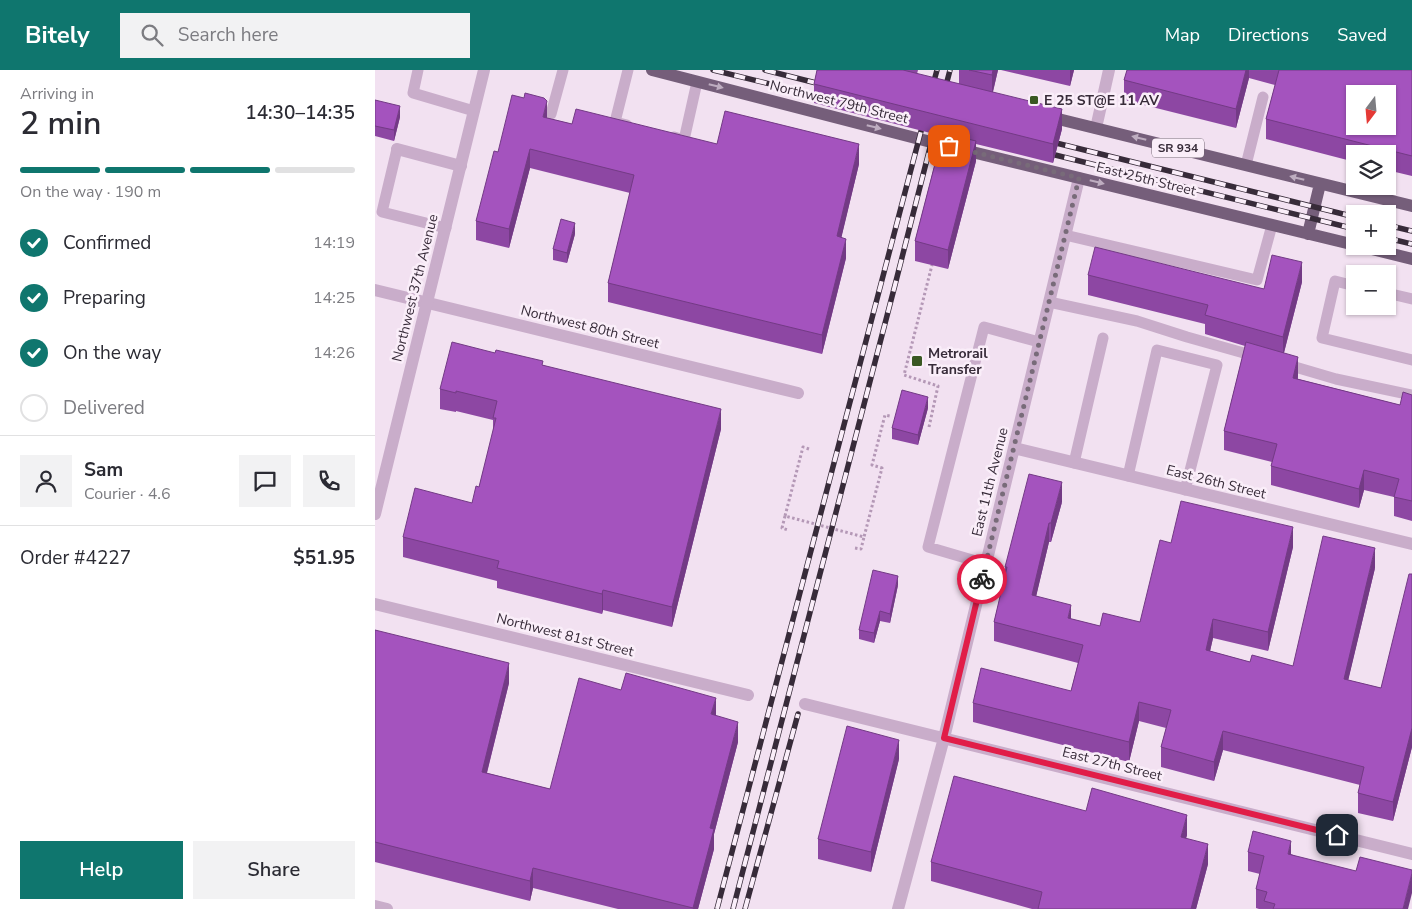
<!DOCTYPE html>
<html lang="en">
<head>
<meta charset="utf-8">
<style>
  :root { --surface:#fff; --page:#f2f2f3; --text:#2b2b33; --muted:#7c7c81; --line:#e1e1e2; --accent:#0f766e }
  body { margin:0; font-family:"Nunito Sans",sans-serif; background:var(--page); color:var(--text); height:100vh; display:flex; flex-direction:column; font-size:19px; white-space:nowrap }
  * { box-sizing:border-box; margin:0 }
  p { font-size:16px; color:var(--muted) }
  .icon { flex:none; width:28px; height:28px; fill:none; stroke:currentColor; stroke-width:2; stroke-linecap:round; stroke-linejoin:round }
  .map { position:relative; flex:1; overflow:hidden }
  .panel { display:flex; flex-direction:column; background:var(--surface); width:375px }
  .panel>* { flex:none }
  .needle { width:32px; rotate:196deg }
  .fabs { position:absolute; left:971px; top:15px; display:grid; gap:10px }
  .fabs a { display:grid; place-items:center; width:50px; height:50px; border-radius:0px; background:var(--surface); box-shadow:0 1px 4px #0004; font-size:25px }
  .pin { position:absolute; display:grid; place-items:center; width:42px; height:42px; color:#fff; margin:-21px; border-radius:10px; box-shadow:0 2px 8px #0006 }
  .courier { position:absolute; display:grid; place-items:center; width:50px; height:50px; margin:-25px; border:4px solid #e11d48; border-radius:50%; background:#fff; color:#222; box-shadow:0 1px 6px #0007 }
  .headline em { font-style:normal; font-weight:600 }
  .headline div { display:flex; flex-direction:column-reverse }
  .headline { display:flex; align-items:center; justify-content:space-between; height:85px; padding:0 20px }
  h1 { font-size:32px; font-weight:600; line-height:38px }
  .bar { display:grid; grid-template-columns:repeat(4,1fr); gap:8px 5px; align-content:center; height:60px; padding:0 20px }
  .bar i { height:6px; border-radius:4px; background:var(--line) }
  .bar .on { background:var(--accent) }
  .bar p { grid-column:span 4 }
  .line { display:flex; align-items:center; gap:12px; padding:0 20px; border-top:1px solid var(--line) }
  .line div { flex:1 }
  .round { display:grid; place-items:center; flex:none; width:52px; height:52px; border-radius:0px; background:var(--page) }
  ol { padding:0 20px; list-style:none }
  li { display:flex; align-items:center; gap:15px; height:55px }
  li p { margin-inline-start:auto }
  li .icon { padding:5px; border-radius:50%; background:var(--accent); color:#fff; stroke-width:4 }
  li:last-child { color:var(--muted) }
  li i { width:28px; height:28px; border:2px solid var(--line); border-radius:50% }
  .action { display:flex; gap:10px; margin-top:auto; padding:10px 20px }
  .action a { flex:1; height:58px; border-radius:0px; background:var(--accent); color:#fff; font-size:20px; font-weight:600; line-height:58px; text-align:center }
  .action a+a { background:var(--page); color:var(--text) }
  header { display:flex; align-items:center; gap:30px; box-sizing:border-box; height:70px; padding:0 25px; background:var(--accent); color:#fff }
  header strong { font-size:24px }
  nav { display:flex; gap:28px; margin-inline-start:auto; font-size:18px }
  .search { width:350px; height:45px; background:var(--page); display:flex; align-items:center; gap:12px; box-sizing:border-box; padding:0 18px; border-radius:0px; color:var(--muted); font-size:19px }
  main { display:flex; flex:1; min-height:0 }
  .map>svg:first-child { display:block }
</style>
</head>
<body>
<header>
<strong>Bitely</strong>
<div class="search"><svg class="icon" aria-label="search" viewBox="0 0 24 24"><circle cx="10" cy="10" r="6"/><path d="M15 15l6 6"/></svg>Search here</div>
<nav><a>Map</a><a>Directions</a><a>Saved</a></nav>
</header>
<main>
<section class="panel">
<div class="headline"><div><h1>2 min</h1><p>Arriving in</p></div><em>14:30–14:35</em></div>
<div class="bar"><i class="on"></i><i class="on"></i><i class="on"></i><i></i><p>On the way · 190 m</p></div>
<ol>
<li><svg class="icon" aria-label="check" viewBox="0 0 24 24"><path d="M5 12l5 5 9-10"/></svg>Confirmed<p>14:19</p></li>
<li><svg class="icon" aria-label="check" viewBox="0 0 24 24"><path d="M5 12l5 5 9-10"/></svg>Preparing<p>14:25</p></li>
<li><svg class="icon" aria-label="check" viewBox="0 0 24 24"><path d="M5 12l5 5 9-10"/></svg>On the way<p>14:26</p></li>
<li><i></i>Delivered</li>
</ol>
<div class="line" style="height:90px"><a class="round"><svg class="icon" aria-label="person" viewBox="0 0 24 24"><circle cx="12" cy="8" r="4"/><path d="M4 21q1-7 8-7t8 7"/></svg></a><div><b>Sam</b><p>Courier · 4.6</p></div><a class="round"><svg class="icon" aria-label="chat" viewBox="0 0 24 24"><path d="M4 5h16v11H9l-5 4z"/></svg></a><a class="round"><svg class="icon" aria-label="phone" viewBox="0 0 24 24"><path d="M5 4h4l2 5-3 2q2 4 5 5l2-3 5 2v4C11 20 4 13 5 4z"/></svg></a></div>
<div class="line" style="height:65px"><div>Order #4227</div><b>$51.95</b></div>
<div class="action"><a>Help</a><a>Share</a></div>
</section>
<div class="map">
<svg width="1037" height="839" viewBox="0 0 1037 839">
  <rect width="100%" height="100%" fill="#f2e1f1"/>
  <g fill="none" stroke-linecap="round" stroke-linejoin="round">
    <path stroke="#b498b6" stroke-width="3" stroke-dasharray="2.5 2.5" stroke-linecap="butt" d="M554,357L563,316L529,305L557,195
      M434,379L428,377L410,446L489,467L507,398L497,395L510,345L515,346
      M410,446L407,458L413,460
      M480,478L486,479L489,467"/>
    <path stroke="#c9adca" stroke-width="11" d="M43,0L38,23L99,41
      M176,44L188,0
      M252,55L240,52L253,0
      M299,67L309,70L322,12
      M22,79L7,142L71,158
      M871,95L888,27
      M690,165L882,210L897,155
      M980,216L960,211L947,268L1037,290
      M1012,223L1037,229
      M674,232L762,251L812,267L883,287
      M910,294L961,309L1037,325
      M699,393L728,268
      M753,406L782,280L842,295L810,420
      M611,494L553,477L609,257L664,272"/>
    <path stroke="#c9adca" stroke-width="12" d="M721,58L734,0
      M22,79L86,96
      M0,220L423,323
      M639,378L1037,474
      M0,534L373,625
      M430,634L1037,784
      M0,836L12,839
      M523,839L569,668L704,108"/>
    <path stroke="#c9adca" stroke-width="12" d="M0,444L109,0"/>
    <path stroke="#755e7a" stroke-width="12" d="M277,0L556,72L980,175
      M671,46L1037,136
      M933,164L945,114
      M985,176L1037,189"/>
    <defs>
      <path id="rail" d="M338,0L452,28
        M390,0L453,16
        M556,22L562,0
        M569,23L575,0
        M669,70L980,147
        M668,82L980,159
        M1012,155L1037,161
        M1012,168L1037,174
        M342,839L550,46
        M358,839L520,215L562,50
        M370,839L423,644"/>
    </defs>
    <use href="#rail" stroke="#372b39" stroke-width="5.5"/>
    <use href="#rail" stroke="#faeef9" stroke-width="4" stroke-dasharray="11" stroke-linecap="butt"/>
  </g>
  <path fill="#8d47a3" d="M442,0H543L542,4L584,14V0H623L618,22L687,59L678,93L601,74V91L573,199L540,191V171L567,66L439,33V14Z
    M626,0H699L695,16Z
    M752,0H1037V106L1012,100V84H980V92L891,69V49L900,15L874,8L861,58L749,30V10Z
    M0,30L25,47L19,71L0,66Z
    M172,48L197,54L484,94L466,168L471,188L447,284L233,232V213L255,123L155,98L134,178L101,170V151L123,82Z
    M200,164L192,193L178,190V179Z
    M713,205L889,219L927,212L909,283L923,306V309L1025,335L1037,325V451L1019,446V427L989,420L984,438L896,415V396L897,392L849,380V361L870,276L830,264V254L713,225Z
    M168,295L346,359L297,557L228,540L227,544L122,518V511L28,487V467L97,433L104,417L118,363V350L81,341V342L65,339V319Z
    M553,338L543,375L517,369V358Z
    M687,432L676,472H674L661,526L696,549L725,556L765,552L796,473L918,477L893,581L838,568L835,581L875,592L918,596L1000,498L973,610L1006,618L1037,504V677L1018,751L983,743V723L985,715L848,680L839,711L786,697V677L791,658L764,651L754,692L598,652V633L696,621L703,593L619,571V552L630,506V497Z
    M523,515L515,553L505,551L499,573L484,569V560Z
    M0,560L134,613L112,703L175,719L341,646L363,672L339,764V779L323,839H243L158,818L155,831L0,792Z
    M524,689L496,802L443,789V769Z
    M711,741L812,765L811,768L833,794L821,839H657L556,811V792Z
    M873,782L916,784L1033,839H884L881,838V819L885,804L873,801Z"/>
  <path fill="#733a85" d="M618,0H623L617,25V5Z
    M695,0H699L695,16Z
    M871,0H874V8L861,58V39Z
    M172,31V50L168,47Z
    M25,36V47L19,71V60Z
    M687,39V59L678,93V74Z
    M601,71V91L573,199V180Z
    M484,74V94L462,186V166Z
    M155,79V98L134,178V159Z
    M200,153V164L192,193V183Z
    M471,169V188L447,284V265Z
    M927,192V212L908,286V267Z
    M923,287V306L918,327V308Z
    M553,327V338L543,375V365Z
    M346,339V359L297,557V537Z
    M989,400V420L984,438V419Z
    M687,412V432L676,472V453Z
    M674,453V472L657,544V525Z
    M918,457V477L893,581V562Z
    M1000,478V498L969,628V609Z
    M523,506V515L515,553V544Z
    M228,520V540L227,544V524Z
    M696,535V554L693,548Z
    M505,541V551L499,573V563Z
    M838,549V568L831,599V580Z
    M134,593V613L107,722V702Z
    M341,628V647L336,644Z
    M764,632V651L754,692V672Z
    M363,652V672L339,764V779L323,839H318L335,758Z
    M1037,658V677L1018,751V732Z
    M848,661V680L839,711V692Z
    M524,670V689L496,802V782Z
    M812,745V765L806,787V767Z
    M916,771V790L913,784Z
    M833,774V794L821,839H816Z
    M158,798V818L155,831V811Z
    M1037,803V823L1033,839H1028Z"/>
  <path fill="#a453be" stroke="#733a85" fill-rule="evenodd" d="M442,0H528L687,39L678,74L439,14Z
    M594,0H618L617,5Z
    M752,0H871L861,39L749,10Z
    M904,0H1037V86L891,49ZM980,24H1012V56H980Z
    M150,23L169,28L172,31L168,47L197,54L201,39L342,74L350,41L484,74L462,166L471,169L447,265L233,213L259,105L155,79L134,159L101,151L119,81L123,82L137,25L149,28Z
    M0,30L25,36L19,60L0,56Z
    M568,63L601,71L573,180L540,171Z
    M186,149L200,153L192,183L178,179Z
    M720,177L889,219L897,185L927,192L908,267L830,245L833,235L713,205Z
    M77,272L120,283L121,280L168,291L167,295L346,339L297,537L228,520L227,524L122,498L124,491L28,467L40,418L97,433L101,416L104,417L121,348H118L122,331L81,321V323L65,319Z
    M871,272L923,287L918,308L1025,335L1028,322L1037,325V431L1019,427L1024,409L989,400L984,419L896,396L902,374L849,361Z
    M527,320L553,327L543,365L517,358Z
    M654,404L687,412L676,453H674L657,525L696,535L693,548L725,556L728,543L765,552L785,470L796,473L806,431L918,457L893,562L838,549L831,580L875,592L877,585L918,596L948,466L1000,478L969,609L1006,618L1034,504H1037V658L1018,732L983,723L989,697L848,661L839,692L786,677L796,640L764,632L754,672L598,633L606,598L696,621L708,575L619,552L632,497H630Z
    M498,500L523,506L515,544L505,541L499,563L484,560Z
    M0,560L134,593L107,702L175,719L204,608L246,620L251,603L341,628L336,644L363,652L335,758L339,759L318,838L158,798L155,811L0,772Z
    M472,656L524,670L496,782L443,769Z
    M579,706L711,741L717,718L812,745L806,767L833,774L816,839H663L667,822L556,792Z
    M878,761L916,771L913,784L981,801L985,787L1037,800V803L1028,839H898L900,834L889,831L892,822L881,819L889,786L873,782Z"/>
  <defs><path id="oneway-solid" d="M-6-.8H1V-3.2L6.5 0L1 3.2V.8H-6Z" transform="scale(1.25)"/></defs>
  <g fill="#beadc0">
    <use href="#oneway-solid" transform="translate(341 16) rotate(14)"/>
    <use href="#oneway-solid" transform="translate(499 57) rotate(14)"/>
    <use href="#oneway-solid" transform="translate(764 68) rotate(-166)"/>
    <use href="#oneway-solid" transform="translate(922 108) rotate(-166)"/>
    <use href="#oneway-solid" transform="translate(722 112) rotate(14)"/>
  </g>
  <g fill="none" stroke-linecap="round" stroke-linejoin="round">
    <path stroke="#786b79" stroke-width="5" stroke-dasharray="0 9" d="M574,76L704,108L607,509"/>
    <path stroke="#e11d48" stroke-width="6" d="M607,509L569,668L962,765"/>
  </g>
  <g fill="#3a5823" stroke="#faeef9" stroke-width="2">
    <rect x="654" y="25" width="10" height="10" rx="2.5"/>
    <rect x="536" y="285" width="12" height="12" rx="2.5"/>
  </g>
  <g text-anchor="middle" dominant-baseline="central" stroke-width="5" stroke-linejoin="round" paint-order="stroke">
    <rect fill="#faeef9" stroke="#726673" stroke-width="1" x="777" y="68.5" width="52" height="19" rx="4"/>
    <g font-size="12" font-weight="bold" fill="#372b39">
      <text x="803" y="78">SR 934</text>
    </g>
    <g font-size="14" font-weight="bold" fill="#372b39" stroke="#faeef9" text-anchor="start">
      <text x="669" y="30">E 25 ST@E 11 AV</text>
      <text x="553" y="283">Metrorail<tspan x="553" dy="16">Transfer</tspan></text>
    </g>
    <g font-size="14" fill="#372b39" stroke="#faeef9">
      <text transform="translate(464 32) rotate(14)">Northwest 79th Street</text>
      <text transform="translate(771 109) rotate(14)">East 25th Street</text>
      <text transform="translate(40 218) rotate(-76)">Northwest 37th Avenue</text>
      <text transform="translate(215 257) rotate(14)">Northwest 80th Street</text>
      <text transform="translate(615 412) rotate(-76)">East 11th Avenue</text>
      <text transform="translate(841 412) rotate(14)">East 26th Street</text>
      <text transform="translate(190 565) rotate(14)">Northwest 81st Street</text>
      <text transform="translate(737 694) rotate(14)">East 27th Street</text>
    </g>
  </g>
</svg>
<div class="fabs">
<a><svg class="needle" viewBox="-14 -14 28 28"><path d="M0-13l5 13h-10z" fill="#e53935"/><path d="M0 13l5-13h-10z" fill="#7c7c81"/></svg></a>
<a><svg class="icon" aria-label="layers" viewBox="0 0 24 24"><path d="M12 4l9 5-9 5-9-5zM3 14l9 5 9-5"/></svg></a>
<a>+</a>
<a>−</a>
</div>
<div class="pin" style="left:574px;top:76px;background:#ea580c"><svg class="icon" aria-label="bag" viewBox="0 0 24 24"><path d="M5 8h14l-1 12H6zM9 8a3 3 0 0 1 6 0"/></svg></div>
<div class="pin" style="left:962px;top:765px;background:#1f2937"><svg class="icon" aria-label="home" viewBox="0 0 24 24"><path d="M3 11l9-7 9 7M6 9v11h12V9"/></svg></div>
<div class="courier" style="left:607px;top:509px"><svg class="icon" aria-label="bike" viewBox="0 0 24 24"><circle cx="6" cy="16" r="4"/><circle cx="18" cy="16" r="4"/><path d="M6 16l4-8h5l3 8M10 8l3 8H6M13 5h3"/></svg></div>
</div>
</main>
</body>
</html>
